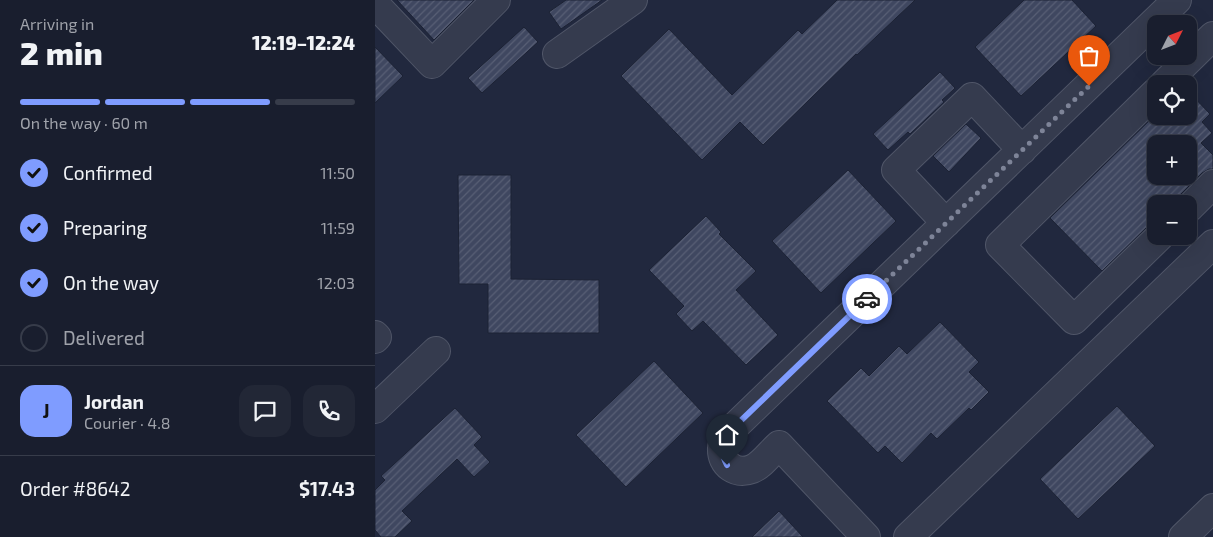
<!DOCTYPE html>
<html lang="en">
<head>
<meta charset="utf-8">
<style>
  :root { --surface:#191e2e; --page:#222736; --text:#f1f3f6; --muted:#9fa2aa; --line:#373c4a; --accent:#7f9cff }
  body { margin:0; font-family:"Exo 2",sans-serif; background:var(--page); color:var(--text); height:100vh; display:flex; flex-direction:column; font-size:19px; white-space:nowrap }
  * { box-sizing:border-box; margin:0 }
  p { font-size:16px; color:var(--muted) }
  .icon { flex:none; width:28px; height:28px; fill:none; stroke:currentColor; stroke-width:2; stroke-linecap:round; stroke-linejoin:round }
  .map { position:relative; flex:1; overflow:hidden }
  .drawer { display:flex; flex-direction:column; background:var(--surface); width:375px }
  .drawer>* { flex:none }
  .needle { width:32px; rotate:48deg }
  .tools { position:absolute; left:772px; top:15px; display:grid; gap:10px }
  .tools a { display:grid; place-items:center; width:50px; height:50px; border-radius:10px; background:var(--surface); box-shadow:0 5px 20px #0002,0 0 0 1px var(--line); font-size:25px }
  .pin { position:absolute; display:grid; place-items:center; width:42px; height:42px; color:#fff; margin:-51px -21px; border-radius:50% 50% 50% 0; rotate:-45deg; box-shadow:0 0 5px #0007 }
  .pin .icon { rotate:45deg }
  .courier { position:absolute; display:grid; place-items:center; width:50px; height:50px; margin:-25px; border:4px solid #7f9cff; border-radius:50%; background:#fff; color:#222; box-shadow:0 1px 6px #0007 }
  .head em { font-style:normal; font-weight:800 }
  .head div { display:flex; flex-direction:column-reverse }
  .head { display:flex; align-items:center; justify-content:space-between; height:85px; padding:0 20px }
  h1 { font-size:32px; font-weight:800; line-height:38px }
  .bar { display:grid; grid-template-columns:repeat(4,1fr); gap:8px 5px; align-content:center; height:60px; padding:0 20px }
  .bar i { height:6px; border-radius:4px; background:var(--line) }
  .bar .on { background:var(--accent) }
  .bar p { grid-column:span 4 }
  .line { display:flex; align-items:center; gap:12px; padding:0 20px; border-top:1px solid var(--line) }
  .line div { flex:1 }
  .round { display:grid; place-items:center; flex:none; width:52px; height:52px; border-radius:15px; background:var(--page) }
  ol { padding:0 20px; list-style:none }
  li { display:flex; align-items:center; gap:15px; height:55px }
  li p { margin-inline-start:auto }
  li .icon { padding:5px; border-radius:50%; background:var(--accent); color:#111; stroke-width:4 }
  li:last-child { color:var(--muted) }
  li i { width:28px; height:28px; border:2px solid var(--line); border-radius:50% }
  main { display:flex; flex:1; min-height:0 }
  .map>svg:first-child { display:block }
</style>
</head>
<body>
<main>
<section class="drawer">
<div class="head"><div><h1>2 min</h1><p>Arriving in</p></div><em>12:19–12:24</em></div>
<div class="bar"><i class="on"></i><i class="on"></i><i class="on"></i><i></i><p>On the way · 60 m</p></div>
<ol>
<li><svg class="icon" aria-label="check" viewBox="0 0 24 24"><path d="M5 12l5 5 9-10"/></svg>Confirmed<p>11:50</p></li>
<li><svg class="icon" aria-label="check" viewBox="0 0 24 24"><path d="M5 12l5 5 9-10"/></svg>Preparing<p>11:59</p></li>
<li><svg class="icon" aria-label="check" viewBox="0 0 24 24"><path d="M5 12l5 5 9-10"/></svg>On the way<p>12:03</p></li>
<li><i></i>Delivered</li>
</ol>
<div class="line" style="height:90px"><b class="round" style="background:var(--accent);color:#111">J</b><div><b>Jordan</b><p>Courier · 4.8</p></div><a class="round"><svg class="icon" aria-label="chat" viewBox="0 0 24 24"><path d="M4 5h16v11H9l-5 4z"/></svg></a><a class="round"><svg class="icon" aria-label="phone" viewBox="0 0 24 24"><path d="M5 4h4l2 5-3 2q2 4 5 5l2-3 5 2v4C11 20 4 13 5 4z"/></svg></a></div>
<div class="line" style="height:65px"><div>Order #8642</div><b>$17.43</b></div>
</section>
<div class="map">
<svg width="838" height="537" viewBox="0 0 838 537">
  <defs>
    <pattern id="building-hatch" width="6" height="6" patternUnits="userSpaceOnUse" patternTransform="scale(1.25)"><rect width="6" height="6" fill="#3f4760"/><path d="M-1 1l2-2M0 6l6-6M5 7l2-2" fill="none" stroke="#585f75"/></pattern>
  </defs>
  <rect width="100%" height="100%" fill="#21283e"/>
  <path fill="url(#building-hatch)" stroke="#1c2234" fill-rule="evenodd" d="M22,0H99L59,40Z
    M191,0H227L186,29L174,12Z
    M462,0H540L482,55L481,54L388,145L365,122L327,160L246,76L294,29L357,95L423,30L427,34Z
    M649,0H697L721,26L646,96L600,47Z
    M149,27L163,42L107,93L93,78Z
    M0,47L28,76L0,103Z
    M565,72L580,88L567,100L569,102L535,134L533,132L513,150L498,134Z
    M814,92L835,114L827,122L837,133L826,143L838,155V169H834L827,173L803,197L799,204H781V221L774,225L727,271L675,218L781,114V116H814ZM781,144H814V176H781Z
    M591,124L606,138L574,172L558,156Z
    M473,170L521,221L446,293L397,241Z
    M83,175H136V279L224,280V333H113V284H84Z
    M331,216L346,232L344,234L381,271L361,290L403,335L371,365L328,321L317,331L301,314L309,306L274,270Z
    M565,322L604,362L594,372L614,392L596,410L594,408L562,439L556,433L527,463L510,446L503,453L452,401L486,368L494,376L524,346L532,354Z
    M279,361L328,413L251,487L201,435Z
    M742,406L780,446L703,519L665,479Z
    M80,408L107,437L99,445L115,462L99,477L82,459L27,511L37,521L20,537H6L0,530V490L10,480L6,476Z
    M404,511L428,537H377Z"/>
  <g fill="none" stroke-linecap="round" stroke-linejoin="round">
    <defs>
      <path id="minor" d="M0,4L57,64L121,0
        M182,54L258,0
        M789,84L838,36
        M781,92L625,245L699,320L785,236
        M814,208L838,184
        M571,223L521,170L597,97L647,150
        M0,335L2,337L0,339
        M0,409L61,351
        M491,537L404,445C396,452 387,465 377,469C361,475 346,465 347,448C347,443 351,438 353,433L802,0
        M533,537L838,244
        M808,537L838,508"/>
    </defs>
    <use href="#minor" stroke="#505668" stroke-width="30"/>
    <use href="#minor" stroke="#353b4e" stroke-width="28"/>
  </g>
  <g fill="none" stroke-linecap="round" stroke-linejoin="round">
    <path stroke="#7e8498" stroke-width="5" stroke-dasharray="0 9" d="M492,299L714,86"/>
    <path stroke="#7f9cff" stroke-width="6" d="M352,465C345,451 346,447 353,433L492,299"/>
  </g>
</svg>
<div class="tools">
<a><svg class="needle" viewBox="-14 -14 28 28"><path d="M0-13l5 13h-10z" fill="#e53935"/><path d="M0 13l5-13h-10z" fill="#9fa2aa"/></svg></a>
<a><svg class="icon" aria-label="locate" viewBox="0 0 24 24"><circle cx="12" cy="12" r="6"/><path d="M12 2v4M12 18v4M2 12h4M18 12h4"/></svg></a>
<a>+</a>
<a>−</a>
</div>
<div class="pin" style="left:714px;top:86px;background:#ea580c"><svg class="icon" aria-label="bag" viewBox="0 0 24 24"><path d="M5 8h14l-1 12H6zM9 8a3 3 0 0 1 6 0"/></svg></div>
<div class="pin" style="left:352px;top:465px;background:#1f2937"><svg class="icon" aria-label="home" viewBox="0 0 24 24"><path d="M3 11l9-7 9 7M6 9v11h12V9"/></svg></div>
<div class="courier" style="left:492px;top:299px"><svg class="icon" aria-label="car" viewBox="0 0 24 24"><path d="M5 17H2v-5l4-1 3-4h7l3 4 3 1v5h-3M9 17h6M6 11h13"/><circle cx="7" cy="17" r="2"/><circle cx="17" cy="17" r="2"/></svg></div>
</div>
</main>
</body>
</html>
